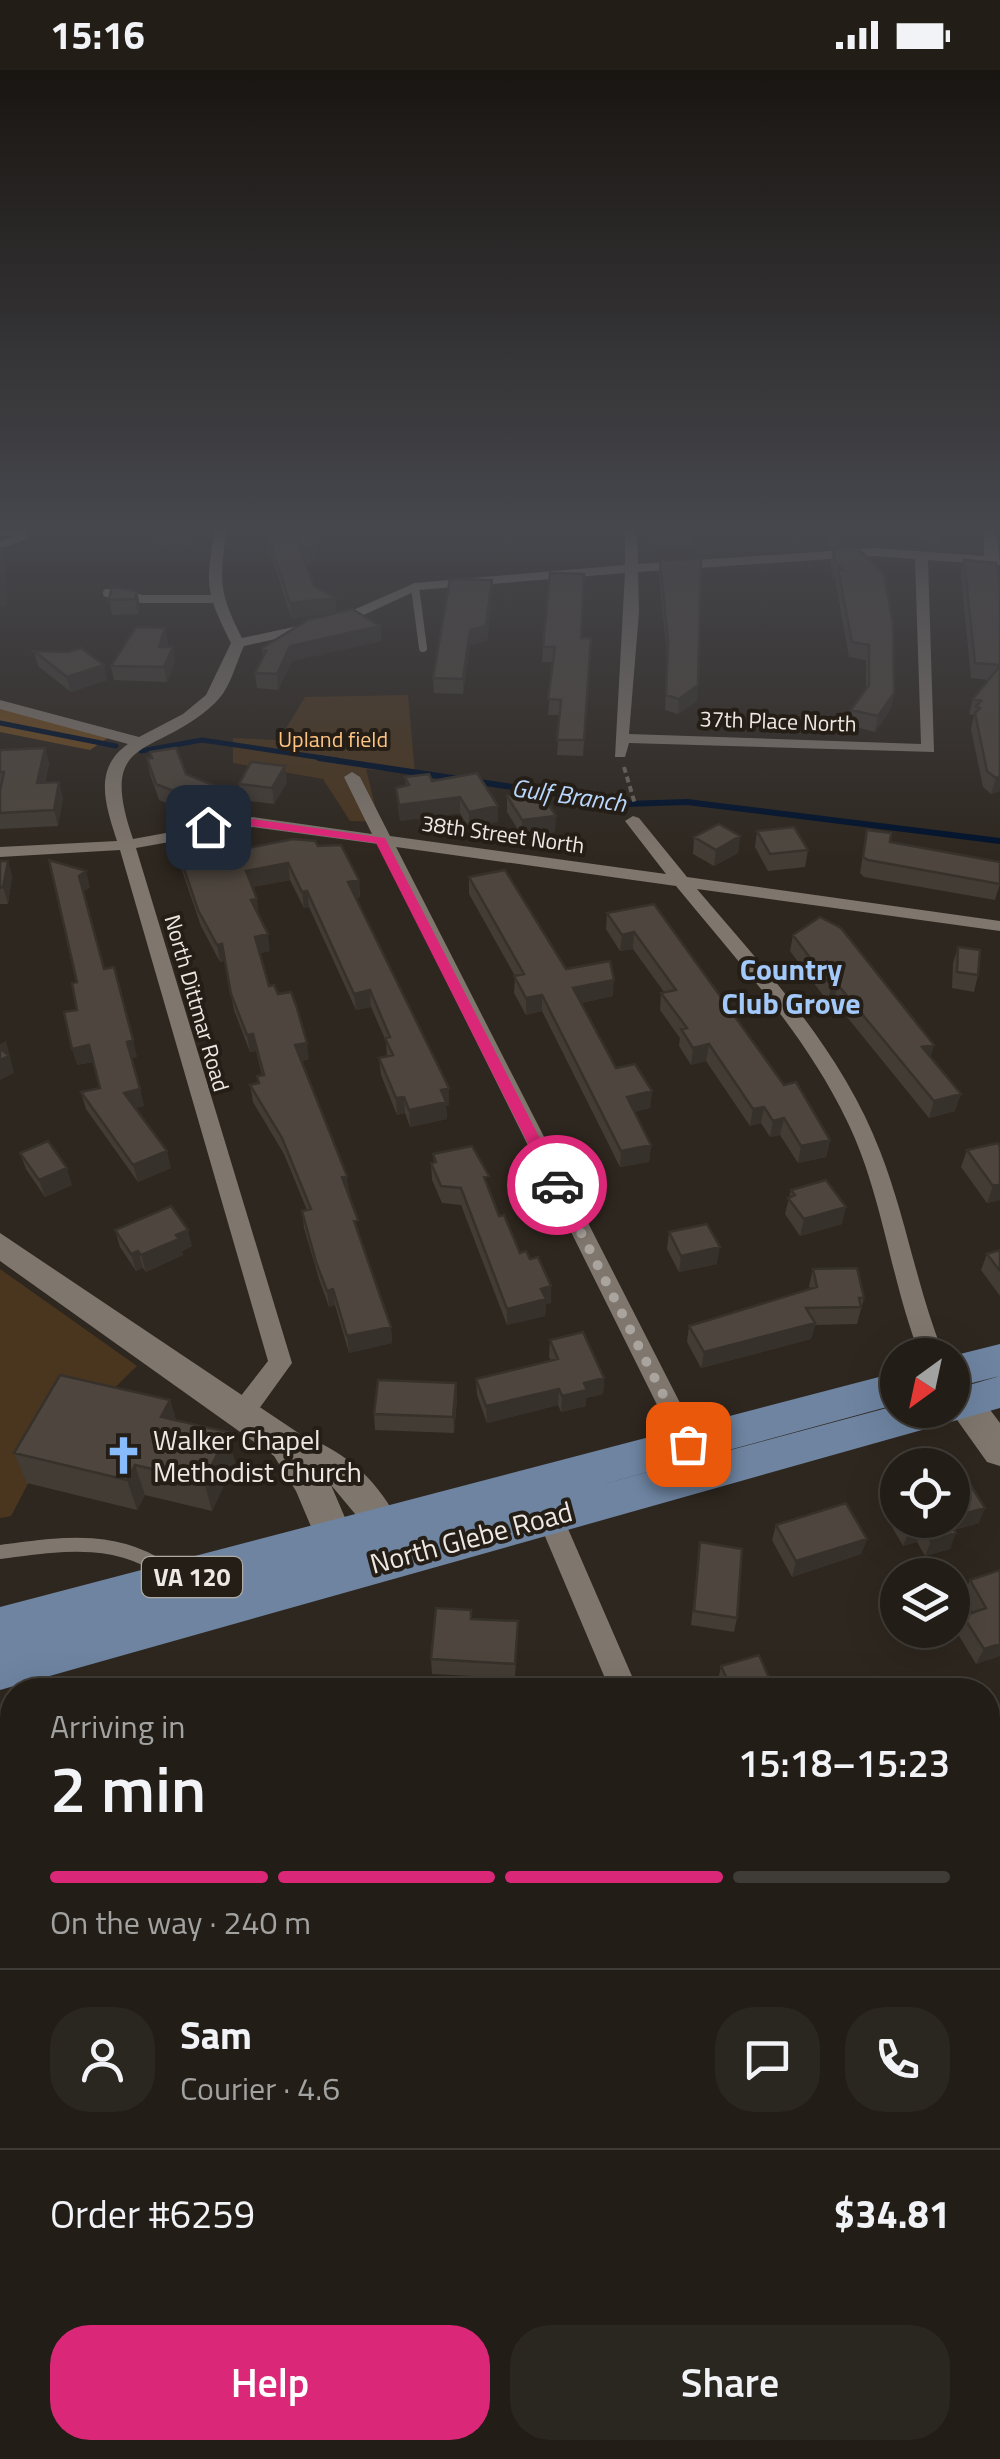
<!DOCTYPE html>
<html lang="en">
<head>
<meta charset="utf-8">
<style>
  :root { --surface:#221d17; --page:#2a2620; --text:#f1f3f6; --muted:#a2a2a1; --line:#3f3b36; --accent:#db2777 }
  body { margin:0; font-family:"Titillium Web",sans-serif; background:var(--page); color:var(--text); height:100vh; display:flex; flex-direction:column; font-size:38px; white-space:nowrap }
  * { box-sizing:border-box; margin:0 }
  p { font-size:32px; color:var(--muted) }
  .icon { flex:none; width:55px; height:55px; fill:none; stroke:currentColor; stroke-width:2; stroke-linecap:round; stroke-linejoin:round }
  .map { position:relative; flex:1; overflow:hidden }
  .side { position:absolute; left:0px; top:1608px; width:1000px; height:782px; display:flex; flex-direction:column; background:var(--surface); border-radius:40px 40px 0 0; box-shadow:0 10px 40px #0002,0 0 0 2px var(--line) }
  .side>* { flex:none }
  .needle { width:65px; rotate:213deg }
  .tools { position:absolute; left:880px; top:1268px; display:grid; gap:20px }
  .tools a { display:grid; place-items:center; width:90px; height:90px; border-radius:50%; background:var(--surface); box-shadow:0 10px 40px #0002,0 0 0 2px var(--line); font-size:50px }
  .pin { position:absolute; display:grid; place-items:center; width:85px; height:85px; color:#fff; margin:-42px; border-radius:20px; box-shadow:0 5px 15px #0006 }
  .courier { position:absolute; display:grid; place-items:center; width:100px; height:100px; margin:-50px; border:8px solid #db2777; border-radius:50%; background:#fff; color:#222; box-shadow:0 2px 12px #0007 }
  .headline em { font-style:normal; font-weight:600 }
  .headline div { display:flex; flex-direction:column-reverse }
  .headline { display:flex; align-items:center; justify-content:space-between; height:170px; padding:0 50px }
  h1 { font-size:65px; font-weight:600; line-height:75px }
  .bar { display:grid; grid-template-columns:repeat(4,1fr); gap:15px 10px; align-content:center; height:120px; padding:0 50px }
  .bar i { height:12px; border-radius:8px; background:var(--line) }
  .bar .active { background:var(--accent) }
  .bar p { grid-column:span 4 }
  .line { display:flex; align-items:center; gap:25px; padding:0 50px; border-top:2px solid var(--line) }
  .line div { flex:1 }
  .round { display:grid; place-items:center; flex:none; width:105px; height:105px; border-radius:40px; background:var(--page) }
  .button { display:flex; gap:20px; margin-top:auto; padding:20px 50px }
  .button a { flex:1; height:115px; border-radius:40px; background:var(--accent); color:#fff; font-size:40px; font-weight:600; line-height:115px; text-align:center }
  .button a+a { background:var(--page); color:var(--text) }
  .status { display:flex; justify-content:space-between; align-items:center; height:70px; padding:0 50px; background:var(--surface); direction:ltr }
  .status svg { height:28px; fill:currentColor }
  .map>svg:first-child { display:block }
</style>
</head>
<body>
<div class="status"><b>15:16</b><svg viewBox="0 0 49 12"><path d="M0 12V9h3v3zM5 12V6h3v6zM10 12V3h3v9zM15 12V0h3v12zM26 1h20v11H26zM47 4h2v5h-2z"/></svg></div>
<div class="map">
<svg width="1000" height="2389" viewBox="0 0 1000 2389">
  <rect width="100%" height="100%" fill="#2e271f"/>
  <path fill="#4a361f" d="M408,625L415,704L366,699L379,752L350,751L323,709L233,693V668L279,670L305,627Z
    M0,1199L137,1296L100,1332L74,1326L11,1446L0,1448Z"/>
  <path fill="#6d4a20" d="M0,634L112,665L90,680L0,662Z"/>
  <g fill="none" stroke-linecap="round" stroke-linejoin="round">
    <path stroke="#00122c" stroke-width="5" d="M0,653L116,676
      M141,681L202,670L336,690"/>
    <path stroke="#00122c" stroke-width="6" d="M319,688L626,734L687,732L1000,771"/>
    <path stroke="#6c665f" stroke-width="4" stroke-dasharray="6 4" stroke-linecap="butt" d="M624,697L635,734"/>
    <path stroke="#7f766d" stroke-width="8" d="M415,517L423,578
      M107,523L143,529H217"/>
    <path stroke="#7f766d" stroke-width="14" d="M0,1482C60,1474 119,1464 170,1504"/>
    <path fill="#7f766d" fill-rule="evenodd" d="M215,456H227C220,509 217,519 242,568L335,548L415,513L625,495V456H637L638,494L875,478L984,486V456H996L1000,495L928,490L934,682L629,673L625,687H615L625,503L418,520L344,554L244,576C235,595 231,617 216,632C156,690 96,661 133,769L253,747L372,764L344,707L352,702L360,707L390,766L666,804L625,751L633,746L639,748L687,807L1000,851V861L697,819C765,899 842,981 880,1081C906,1147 917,1219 944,1285H920C890,1209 883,1125 847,1051C805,963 737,891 676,816L396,777L701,1374L698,1381L689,1384L680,1381L378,774L253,757L136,778L292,1293L251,1350L242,1353L233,1350L230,1343L233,1336L268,1291L120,780L0,787V777L117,771C106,736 92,699 128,674L0,639V630L139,667L183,644L206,625L231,573C204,519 206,515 215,456ZM875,486L915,489L921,674L629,664L639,542L638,502Z
      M0,458L24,459L29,468L0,479V471L16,466H0Z
      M549,1434L558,1437L562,1445L638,1620H610L536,1445L540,1437Z
      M12,1723V1753L0,1755V1725Z
      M230,2378H268L270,2389H232Z
      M929,2378H968L972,2389H933Z"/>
    <path fill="#7f766d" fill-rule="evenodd" d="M0,1163L300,1364C360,1388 386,1421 412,1478L406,1490L393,1495L380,1490L361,1451L331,1415L364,1492L359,1504L345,1509L331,1504L296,1421L274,1386L0,1191Z
      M952,1301L964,1305L1000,1353V1396L987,1392L950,1340Z"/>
    <path fill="#6e84a1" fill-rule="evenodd" d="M1000,1274V1306L952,1318V1286Z
      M898,1302V1334L596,1416L898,1335V1340H952V1320L1000,1306V1338L0,1620V1537Z"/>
  </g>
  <path fill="#433c35" d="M153,456H187L192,480L164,483Z
    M264,456L315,476L316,490L308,494L303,488L314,516L335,528L336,543L380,556L381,571L292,591L278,620L257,618L255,603L263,587L262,578L335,543L291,548L266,469Z
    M654,456H694L692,475L655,476Z
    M791,456H800L799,468Z
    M826,456H883L882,462L840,466L839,477H829Z
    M920,456H944L941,473L920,471Z
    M833,478L894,623L891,639L875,662L848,655L851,640L866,619V590L849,587L836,514V510L832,506L831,493Z
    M660,490L697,631L678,644L665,640L667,587L659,504Z
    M964,490L1000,516V721L991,724L983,717L971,659L974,645L969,644L973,629L989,610L971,608L961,505Z
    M492,510V525L487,571L470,575L463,624L434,623L433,608Z
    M137,521L140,536L138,544L112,545L109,530Z
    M581,568H591L583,686L557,685L560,645H548L553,592H542L543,577Z
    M168,572L166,577L175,591L167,612L114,610L111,596Z
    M34,581L107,610L71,622L38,596Z
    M45,678L49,694L45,713L63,728L58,756L0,759V680Z
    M147,688L186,704L241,742L240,746L211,751L159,730L150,704Z
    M405,707L432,711L498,736V752L469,758L460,743L400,751L396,718L406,716Z
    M287,712L274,734L241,730L239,714Z
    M507,726L555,762L522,766L507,742Z
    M867,760L890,772L1000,814L995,830L864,807L860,803Z
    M757,761L808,780L805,797L768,801L755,777Z
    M740,766L738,783L714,796L693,784L694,767Z
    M176,775L248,778L318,776L359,810L360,827L356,828L449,1018V1035L446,1036L447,1049L410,1057L405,1043L397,1045L381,1005L379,988L387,986L386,971L371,937L356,940L309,837L304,838L290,810L252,817L259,845L270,881L260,883L269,916L309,989L302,991L349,1122L359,1166L391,1257L392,1273L349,1283L335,1235L329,1237L319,1209L304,1158L302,1141L307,1140L284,1084L253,1032L250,1015L258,1014L257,1006L262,1005L256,981L250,982L234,940L224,891L220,892L201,856L179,792Z
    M49,790L90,817L83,822L104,899L137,987L132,988L144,1036L135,1038L171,1098L138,1112L86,1039L81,1022L100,1018L93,992L77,995V912Z
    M0,791H8L12,807L8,834H0Z
    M469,807L566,899L613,926L581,933L616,998L652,1021L650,1038L634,1042L651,1075L649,1092L620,1097L542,941L526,945L514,923L515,906L469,824Z
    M654,834L784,1015L830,1070L826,1087L798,1093L780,1065L770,1067L761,1053L750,1056L706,991L691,995L679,976L680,968L660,940L661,923L664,922L633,879L620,881L606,859L607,843Z
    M793,865L930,988L955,1041L929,1048L834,931L828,932L790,881Z
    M958,877L978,905L974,922L952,918L953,893Z
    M998,1073L1000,1130L987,1133L961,1097L967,1080Z
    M20,1083L72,1115L45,1127L26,1099Z
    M433,1084L490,1121L499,1146L520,1183L530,1189L551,1216V1233L546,1234L545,1246L507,1255L461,1135L442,1133L432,1110L431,1093L434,1092Z
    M791,1120L842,1154L800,1166L785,1144Z
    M115,1160L192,1176L182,1181L183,1185L146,1202L143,1198L136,1201L120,1177Z
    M669,1162L717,1194L679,1202L667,1179Z
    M1000,1180V1226L981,1200L987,1184Z
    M813,1199L864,1228L857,1254L815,1255L811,1269L701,1298L687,1272L689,1256L810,1219L809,1216Z
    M550,1270L604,1308L603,1324L586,1328V1336L561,1342L558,1335L487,1353L477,1325L476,1309L551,1291L549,1286Z
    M456,1313L457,1329L454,1363L375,1360L374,1344Z
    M170,1330L176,1350L235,1392L212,1441L145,1425L137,1440L27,1413L14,1383Z
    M898,1420V1450H952L979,1453L954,1460L950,1479L925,1486L917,1472L903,1476L881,1438L887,1423Z
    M776,1455L867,1469L861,1484L792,1507L772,1470Z
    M700,1472L737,1548L734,1562L691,1555Z
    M1000,1500V1586L976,1594L956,1561L963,1546L973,1543L963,1526L970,1510Z
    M471,1540V1549L518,1551L515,1608L432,1604L431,1589Z
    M721,1596L774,1619L795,1620H722L718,1610Z
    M0,1828L12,1832V1917L0,1914Z
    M671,2378H779L783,2389H675Z"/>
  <path fill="#37312b" d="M830,456H883L882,462L840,466L841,462Z
    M190,465L192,480L164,483L162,469Z
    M315,476L316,490L308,494L307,479Z
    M1,478L5,492L7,536H0Z
    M492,510V525L487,571L470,575L463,624V609L470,560Z
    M137,521L140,536L138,544L135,529Z
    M335,528L336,543L291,548L290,533Z
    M380,556L381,571L292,591L278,620L277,604L290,576Z
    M165,558L168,572L161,591L159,577Z
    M173,577L175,591L167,612L164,597Z
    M104,595L107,610L71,622L67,607Z
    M698,615L697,631L678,644L679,629Z
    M894,623L891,639L875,662L878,646Z
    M45,678L49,694L41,729L37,713Z
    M285,696L287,712L274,734L272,718Z
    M1000,706V721L991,724L996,708Z
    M59,712L63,728L58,756L54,740Z
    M239,726L241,742L240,746L211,751L208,735Z
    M460,727V743L400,751L399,735Z
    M498,736V752L469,758V742Z
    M556,746L555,762L522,766V750Z
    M740,766L738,783L714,796L716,780Z
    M8,791L12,807L8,834L3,817Z
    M288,793L290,810L248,818L246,801Z
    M86,801L90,817L83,822L79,806Z
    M359,810L360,827L350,829L348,812Z
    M307,821L309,837L304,838L302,822Z
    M257,829L259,845L251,830Z
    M634,862L633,879L620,881L622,865Z
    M268,864L270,881L258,884L255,867Z
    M222,874L224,891L220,892L217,875Z
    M614,910L613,926L572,935L573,918Z
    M838,915L834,931L828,932L831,916Z
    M370,920L371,937L356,940L354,924Z
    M542,925V941L526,945V928Z
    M253,964L256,981L250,982L247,965Z
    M133,970L137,987L131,988L127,972Z
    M6,971L14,1003L0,1010V974Z
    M307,973L309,989L297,991L295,975Z
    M709,974L706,991L691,995L693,978Z
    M89,975L93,992L77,995L72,979Z
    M934,975L930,991L922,977Z
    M449,1018V1035L446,1036L447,1049L410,1057L409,1040L441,1020Z
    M140,1019L144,1036L128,1040L124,1023Z
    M652,1021L650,1038L626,1044L627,1027Z
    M961,1024L955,1041L929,1048L934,1031Z
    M404,1027L405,1043L397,1045L396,1028Z
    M764,1037L761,1053L750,1056L753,1039Z
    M784,1048L780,1065L770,1067L773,1051Z
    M830,1070L826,1087L798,1093L801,1076Z
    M651,1075L649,1092L620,1097L621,1081Z
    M167,1081L171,1098L138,1112L133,1095Z
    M67,1098L72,1115L45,1127L39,1110Z
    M347,1106L349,1122L344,1124L342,1107Z
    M1000,1114V1130L987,1133L993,1116Z
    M846,1137L842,1154L800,1166L804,1149Z
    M188,1160L192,1176L182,1181L183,1185L146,1202L141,1185Z
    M720,1177L717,1194L679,1202L681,1186Z
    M138,1181L143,1198L136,1201L131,1184Z
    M551,1216V1233L546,1234L545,1246L507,1255V1239L541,1219Z
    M333,1219L335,1235L329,1237L327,1221Z
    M815,1253L811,1269L701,1298L704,1282Z
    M391,1257L392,1273L349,1283L347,1266Z
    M604,1308L603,1324L586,1328V1336L561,1342L562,1326L584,1313Z
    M456,1313L457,1329L454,1363L453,1347Z
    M559,1319L558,1335L487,1353L486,1336Z
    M170,1330L179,1360L161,1347Z
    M228,1362L235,1392L212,1441L204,1411Z
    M135,1395L145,1425L137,1440L127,1410Z
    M985,1438L979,1453L941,1464L947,1450H952V1447Z
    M923,1456L917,1472L903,1476L909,1460Z
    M956,1463L950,1479L925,1486L931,1471Z
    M867,1469L861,1484L792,1507L796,1491Z
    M1000,1574V1586L976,1594L984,1579Z
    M1000,2105V2110L988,2114V2111Z
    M119,2378H127V2389H118Z"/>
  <path fill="#4e463e" stroke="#37312b" stroke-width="2.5" d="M157,456H187L190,465L162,469Z
    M265,456H309L315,476L307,479L295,466L314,516L335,528L290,533Z
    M656,456H694V461L656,462Z
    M830,456H835L841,462L831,463Z
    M856,477L884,504L893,554L894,623L878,646L851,640L869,615V575L852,572L838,499L843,500L835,491L833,478Z
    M0,478H1L3,521H0Z
    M701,489L698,615L679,629L666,625L668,571L660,490Z
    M964,490L996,493L1000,516V595L975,593Z
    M550,503L584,504L581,568H591L584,670H557L561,630L548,629L555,577H543Z
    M450,509L492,510L486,556L470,560L463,609L433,608Z
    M112,517L137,521L135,529L109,530Z
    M352,539L380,556L290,576L277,604L255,603L266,581L262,578L308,550Z
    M136,557L165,558L159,577H173L164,597L111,596Z
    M81,578L104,595L67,607L34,581L68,582Z
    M1000,596V706L996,708L987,701L975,643L980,638L976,636L981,631L973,629Z
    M45,678L37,713L59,712L54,740L0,743V721L4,702H0V680Z
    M176,678L186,704L239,726L237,730L208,735L156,714L147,688H152L150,682Z
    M251,692L285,696L272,718L239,714Z
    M477,703L498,736L469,742L460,727L399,735L396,718L409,715L405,707L429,704L432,711Z
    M539,720L556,746L522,750L507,726Z
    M719,754L740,766L716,780L694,767Z
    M794,757L808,780L770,784L757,761Z
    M867,760L891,763L890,772L1000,792V814L868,790L863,787Z
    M231,766L244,768L248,778L293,769L315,771L318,776L341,775L359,810L348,812L449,1018L441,1020L446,1032L409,1040L404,1027L396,1028L379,988L393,985L385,968L390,967L370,920L354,924L307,821L302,822L288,793L246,801L257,829L251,830L268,864L255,867L269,916L274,915L278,924L291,922L296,935L307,973L295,975L347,1106L342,1107L358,1150L354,1151L391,1257L347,1266L333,1219L327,1221L316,1192L302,1141L311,1139L282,1068L250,1015L259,1013L257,1006L264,1005L253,964L247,965L231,924L222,874L217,875L198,840L176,775Z
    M49,790L86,801L79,806L104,899L114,897L133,970L127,972L140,1019L124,1023L167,1081L133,1095L81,1022L100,1018L89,975L72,979L64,942L77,940L72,913L77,912Z
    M0,791H8L3,817L0,818Z
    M505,800L566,899L610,891L614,910L573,918L616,998L635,994L652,1021L627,1027L651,1075L621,1081L542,925L526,928L514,906L524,904L469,807Z
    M654,834L784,1015L796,1012L830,1070L801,1076L784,1048L773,1051L764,1037L753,1039L709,974L693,978L681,959L687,958L661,923L676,920L634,862L622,865L607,843Z
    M820,847L841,858L934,975L922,977L961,1024L934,1031L838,915L831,916L793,865Z
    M958,877L980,880L978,905L957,902Z
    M0,978L9,986L0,990Z
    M48,1071L67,1098L39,1110L20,1083Z
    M998,1073L1000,1077V1114L993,1116L967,1080Z
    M472,1076L489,1106L484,1107L499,1146L504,1145L520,1183L526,1181L530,1189L538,1187L551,1216L541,1219L546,1229L507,1239L461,1118L441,1116L431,1093L436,1092L433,1084Z
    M826,1110L846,1137L804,1149L788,1128L795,1125L791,1120Z
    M171,1136L188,1160L176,1165L179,1169L141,1185L138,1181L131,1184L115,1160Z
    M707,1154L720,1177L681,1186L669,1162Z
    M1000,1180V1201L987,1184Z
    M857,1198L864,1228H859L861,1237L806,1238L815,1253L704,1282L689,1256L817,1217L813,1199Z
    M583,1262L604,1308L584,1313L587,1320L562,1326L559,1319L486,1336L476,1309L558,1289L550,1270Z
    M60,1305L170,1330L161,1347L228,1362L204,1411L135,1395L127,1410L14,1383Z
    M378,1310L456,1313L453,1347L374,1344Z
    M958,1395L985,1438L952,1447V1396Z
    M898,1420V1441L887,1423Z
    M846,1433L867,1469L796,1491L776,1455Z
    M903,1450H948L956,1463L931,1471L923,1456L909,1460Z
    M700,1472L742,1479L737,1548L694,1541Z
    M1000,1500V1574L984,1579L963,1546L986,1538L970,1510Z
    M436,1538L471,1540V1549L518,1551L515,1594L431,1589Z
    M759,1585L774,1619L791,1613L795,1620H732L721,1596Z
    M0,1828L12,1832V1909L0,1905Z
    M12,1973V2034L7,1975Z
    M988,1991L1000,2017V2105L989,2109L994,2121L988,2123Z
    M12,2228V2273L8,2230Z
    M46,2378H119L118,2389H45Z
    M434,2378H517L519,2389H435Z
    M676,2378H779L783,2389H680Z"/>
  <linearGradient id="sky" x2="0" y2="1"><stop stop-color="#191511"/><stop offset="0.58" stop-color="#46474d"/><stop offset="1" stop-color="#46474d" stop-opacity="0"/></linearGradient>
  <rect width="1000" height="791" fill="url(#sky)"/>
  <path fill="#db2777" d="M253,749L385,768L564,1115L562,1119L549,1115L376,773L253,756L208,761L202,757Z"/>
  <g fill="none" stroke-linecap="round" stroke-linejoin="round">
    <path stroke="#aaa49e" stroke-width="10" stroke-dasharray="0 18" d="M557,1115L688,1374"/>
  </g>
  <defs>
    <symbol id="church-bare" viewBox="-9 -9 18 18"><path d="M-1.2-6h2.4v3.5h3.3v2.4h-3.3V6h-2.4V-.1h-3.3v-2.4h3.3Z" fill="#87bbfb" stroke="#241e16" stroke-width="2.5" paint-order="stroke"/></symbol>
  </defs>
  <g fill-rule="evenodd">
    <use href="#church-bare" x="96" y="1358" width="55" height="55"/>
  </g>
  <g text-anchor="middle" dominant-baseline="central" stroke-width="8" stroke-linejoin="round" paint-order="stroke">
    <g font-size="22" fill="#ede8e3" stroke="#241e16">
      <text transform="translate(778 651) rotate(2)">37th Place North</text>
      <text transform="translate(503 764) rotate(8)">38th Street North</text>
      <text transform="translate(197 933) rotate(74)">North Dittmar Road</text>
    </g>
    <g font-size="22" fill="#fec484" stroke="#241e16">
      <text x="333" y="669">Upland field</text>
    </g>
    <g font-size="25" font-style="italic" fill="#b9d7fe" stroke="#241e16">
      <text transform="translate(569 725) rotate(8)">Gulf Branch</text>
    </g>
    <rect fill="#241e16" stroke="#b1aba6" stroke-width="2.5" x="142" y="1487" width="100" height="40" rx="8"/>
    <g font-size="25" font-weight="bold" fill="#ede8e3">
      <text x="192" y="1507">VA 120</text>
    </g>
    <g font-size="28" fill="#ede8e3" stroke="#241e16" text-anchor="start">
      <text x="153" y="1369">Walker Chapel<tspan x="153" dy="32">Methodist Church</tspan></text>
    </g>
    <g font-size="28" fill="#ede8e3" stroke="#241e16">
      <text transform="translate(471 1467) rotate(-15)">North Glebe Road</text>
    </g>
    <g font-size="30" font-weight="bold" fill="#a2c9f9" stroke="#241e16">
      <text x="791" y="899">Country<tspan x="791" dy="34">Club Grove</tspan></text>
    </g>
  </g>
</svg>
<div class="tools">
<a><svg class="needle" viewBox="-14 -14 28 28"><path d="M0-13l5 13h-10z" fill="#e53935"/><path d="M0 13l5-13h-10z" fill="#a2a2a1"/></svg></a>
<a><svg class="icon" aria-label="locate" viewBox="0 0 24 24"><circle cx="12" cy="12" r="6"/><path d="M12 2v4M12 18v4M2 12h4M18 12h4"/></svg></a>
<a><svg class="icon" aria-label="layers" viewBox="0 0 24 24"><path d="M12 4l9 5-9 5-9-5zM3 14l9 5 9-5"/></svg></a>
</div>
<div class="pin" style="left:688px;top:1374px;background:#ea580c"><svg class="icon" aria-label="bag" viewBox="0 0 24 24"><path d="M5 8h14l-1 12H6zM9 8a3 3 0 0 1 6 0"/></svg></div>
<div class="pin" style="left:208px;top:757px;background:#1f2937"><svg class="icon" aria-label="home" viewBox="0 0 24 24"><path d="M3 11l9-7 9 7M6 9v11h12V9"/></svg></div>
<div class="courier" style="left:557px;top:1115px"><svg class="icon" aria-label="car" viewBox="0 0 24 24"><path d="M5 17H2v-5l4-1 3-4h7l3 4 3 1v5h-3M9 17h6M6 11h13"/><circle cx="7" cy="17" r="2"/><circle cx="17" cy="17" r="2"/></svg></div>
<section class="side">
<div class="headline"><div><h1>2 min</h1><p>Arriving in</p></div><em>15:18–15:23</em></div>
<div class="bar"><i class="active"></i><i class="active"></i><i class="active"></i><i></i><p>On the way · 240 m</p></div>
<div class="line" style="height:180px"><a class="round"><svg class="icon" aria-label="person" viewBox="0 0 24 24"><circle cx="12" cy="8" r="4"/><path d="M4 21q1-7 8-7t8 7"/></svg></a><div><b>Sam</b><p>Courier · 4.6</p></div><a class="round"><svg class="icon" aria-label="chat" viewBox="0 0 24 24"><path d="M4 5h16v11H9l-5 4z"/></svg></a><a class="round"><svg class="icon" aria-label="phone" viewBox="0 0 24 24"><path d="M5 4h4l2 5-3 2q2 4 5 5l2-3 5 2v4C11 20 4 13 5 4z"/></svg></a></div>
<div class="line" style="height:130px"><div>Order #6259</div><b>$34.81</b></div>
<div class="button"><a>Help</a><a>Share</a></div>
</section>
</div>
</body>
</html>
